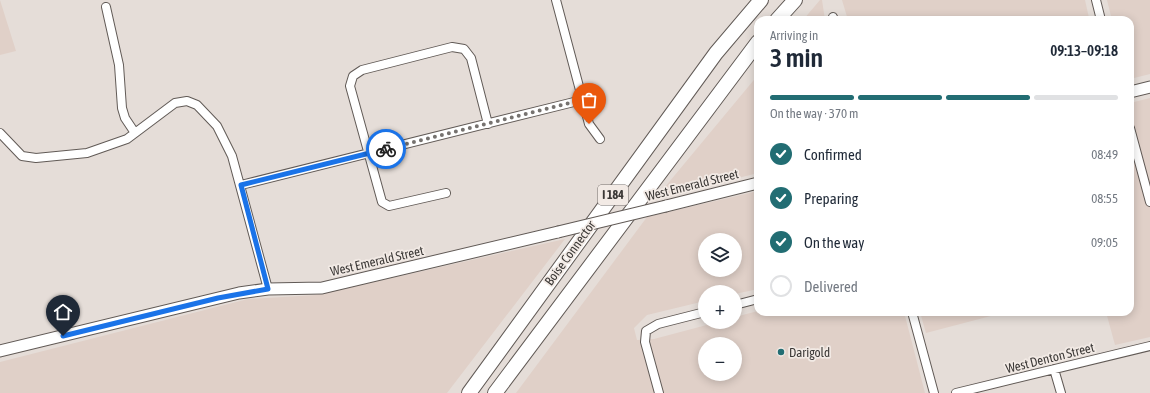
<!DOCTYPE html>
<html lang="en">
<head>
<meta charset="utf-8">
<style>
  :root { --surface:#fff; --page:#f2f2f3; --text:#1f2937; --muted:#747a83; --line:#e0e1e3; --accent:#226d73 }
  body { margin:0; font-family:"Asap Condensed",sans-serif; background:var(--page); color:var(--text); height:100vh; display:flex; flex-direction:column; font-size:15px; white-space:nowrap }
  * { box-sizing:border-box; margin:0 }
  p { font-size:13px; color:var(--muted) }
  .icon { flex:none; width:22px; height:22px; fill:none; stroke:currentColor; stroke-width:2; stroke-linecap:round; stroke-linejoin:round }
  .map { position:relative; flex:1; overflow:hidden }
  .sheet { position:absolute; left:754px; top:16px; width:380px; height:300px; display:flex; flex-direction:column; background:var(--surface); border-radius:12px; box-shadow:0 2px 10px #0003 }
  .sheet>* { flex:none }
  .controls { position:absolute; left:698px; top:233px; display:grid; gap:8px }
  .controls a { display:grid; place-items:center; width:44px; height:44px; border-radius:50%; background:var(--surface); box-shadow:0 2px 10px #0003; font-size:20px }
  .pin { position:absolute; display:grid; place-items:center; width:34px; height:34px; color:#fff; margin:-41px -17px; border-radius:50% 50% 50% 0; rotate:-45deg; box-shadow:0 0 4px #0007 }
  .pin .icon { rotate:45deg }
  .courier { position:absolute; display:grid; place-items:center; width:40px; height:40px; margin:-20px; border:3px solid #1a73e8; border-radius:50%; background:#fff; color:#222; box-shadow:0 1px 5px #0007 }
  .head em { font-style:normal; font-weight:600 }
  .head div { display:flex; flex-direction:column-reverse }
  .head { display:flex; align-items:center; justify-content:space-between; height:68px; padding:0 16px }
  h1 { font-size:26px; font-weight:600; line-height:30px }
  .bar { display:grid; grid-template-columns:repeat(4,1fr); gap:6px 4px; align-content:center; height:48px; padding:0 16px }
  .bar i { height:5px; border-radius:3px; background:var(--line) }
  .bar .on { background:var(--accent) }
  .bar p { grid-column:span 4 }
  ol { padding:0 16px; list-style:none }
  li { display:flex; align-items:center; gap:12px; height:44px }
  li p { margin-inline-start:auto }
  li .icon { padding:4px; border-radius:50%; background:var(--accent); color:#fff; stroke-width:4 }
  li:last-child { color:var(--muted) }
  li i { width:22px; height:22px; border:2px solid var(--line); border-radius:50% }
  .map>svg:first-child { display:block }
</style>
</head>
<body>
<div class="map">
<svg width="1150" height="393" viewBox="0 0 1150 393">
  <rect width="100%" height="100%" fill="#e5ddd8"/>
  <path fill="#e0d0c8" fill-rule="evenodd" d="M0,0L16,51L0,55Z
    M820,0H822L825,20H803Z
    M842,0H1085L1089,18L1112,20L1107,0H1150V74L1130,79V20H848Z
    M758,75V173L655,199Z
    M1150,98V337L1115,345L1106,312H1130V103Z
    M758,191V289L735,294V292H705V301L647,315L634,328L637,340L654,339L718,322H735V317L758,311L904,312L925,393H516L647,217ZM705,240H735V270H705ZM705,344H735V374H705Z
    M565,239L447,393H0V362L248,299L316,295Z
    M920,312H1006L926,333Z"/>
  <g fill="none" stroke-linecap="round" stroke-linejoin="round">
    <defs>
      <path id="street" d="M556,0L589,124L600,139
        M1096,0L1101,20
        M106,7L119,65L122,108L125,118L135,133
        M833,17L834,20
        M1130,128L1150,202
        M0,133L22,156L36,158L87,153L127,139L175,103L187,101L197,105L217,126L232,156L268,289
        M241,185L582,100
        M446,193L389,206L382,202L350,86L353,76L362,70L452,47L464,49L471,58L488,124
        M735,305L758,299
        M912,312L934,393
        M1054,369L1061,393
        M659,393L645,342L646,331L658,324L705,312
        M956,393L1150,346"/>
      <path id="secondary" d="M1130,92L1150,87
        M666,206L758,183
        M0,351L239,293L268,289L322,288L558,232"/>
      <path id="highway" d="M777,20L795,0
        M469,393L716,53L761,0
        M495,393L758,42"/>
    </defs>
    <use href="#street" stroke="#615a56" stroke-width="10"/>
    <use href="#secondary" stroke="#615a56" stroke-width="13"/>
    <use href="#highway" stroke="#615a56" stroke-width="16"/>
    <use href="#street" stroke="#fff" stroke-width="8"/>
    <use href="#secondary" stroke="#fff" stroke-width="11"/>
    <use href="#highway" stroke="#fff" stroke-width="14"/>
    <defs>
      <path id="secondary-bridge" d="M558,232L666,206"/>
    </defs>
    <use href="#secondary-bridge" stroke="#615a56" stroke-width="13" stroke-linecap="butt"/>
    <use href="#secondary-bridge" stroke="#fff" stroke-width="11"/>
  </g>
  <g fill="none" stroke-linecap="round" stroke-linejoin="round">
    <path stroke="#76726f" stroke-width="4" stroke-dasharray="0 7.2" d="M386,149L582,100L589,124"/>
    <path stroke="#1a73e8" stroke-width="5" d="M63,336L218,298L268,289L241,185L386,149"/>
  </g>
  <circle fill="#226d73" stroke="#f2eae5" stroke-width="1.5" cx="781" cy="352" r="4"/>
  <g text-anchor="middle" dominant-baseline="central" stroke-width="3.5" stroke-linejoin="round" paint-order="stroke">
    <rect fill="#f2eae5" stroke="#726d6a" stroke-width="1" x="598" y="185" width="30" height="20" rx="3"/>
    <g font-size="12" font-weight="bold" fill="#3b3836">
      <text x="613" y="195">I 184</text>
    </g>
    <g font-size="13" fill="#3b3836" stroke="#f2eae5">
      <text transform="translate(692 185) rotate(-14)">West Emerald Street</text>
      <text transform="translate(570 253) rotate(-54)">Boise Connector</text>
      <text transform="translate(377 261) rotate(-13)">West Emerald Street</text>
      <text transform="translate(1050 358) rotate(-14)">West Denton Street</text>
    </g>
    <g font-size="13" fill="#3b3836" stroke="#f2eae5" text-anchor="start">
      <text x="789" y="352">Darigold</text>
    </g>
  </g>
</svg>
<div class="controls">
<a><svg class="icon" aria-label="layers" viewBox="0 0 24 24"><path d="M12 4l9 5-9 5-9-5zM3 14l9 5 9-5"/></svg></a>
<a>+</a>
<a>−</a>
</div>
<div class="pin" style="left:589px;top:124px;background:#ea580c"><svg class="icon" aria-label="bag" viewBox="0 0 24 24"><path d="M5 8h14l-1 12H6zM9 8a3 3 0 0 1 6 0"/></svg></div>
<div class="pin" style="left:63px;top:336px;background:#1f2937"><svg class="icon" aria-label="home" viewBox="0 0 24 24"><path d="M3 11l9-7 9 7M6 9v11h12V9"/></svg></div>
<div class="courier" style="left:386px;top:149px"><svg class="icon" aria-label="bike" viewBox="0 0 24 24"><circle cx="6" cy="16" r="4"/><circle cx="18" cy="16" r="4"/><path d="M6 16l4-8h5l3 8M10 8l3 8H6M13 5h3"/></svg></div>
<section class="sheet">
<div class="head"><div><h1>3 min</h1><p>Arriving in</p></div><em>09:13–09:18</em></div>
<div class="bar"><i class="on"></i><i class="on"></i><i class="on"></i><i></i><p>On the way · 370 m</p></div>
<ol>
<li><svg class="icon" aria-label="check" viewBox="0 0 24 24"><path d="M5 12l5 5 9-10"/></svg>Confirmed<p>08:49</p></li>
<li><svg class="icon" aria-label="check" viewBox="0 0 24 24"><path d="M5 12l5 5 9-10"/></svg>Preparing<p>08:55</p></li>
<li><svg class="icon" aria-label="check" viewBox="0 0 24 24"><path d="M5 12l5 5 9-10"/></svg>On the way<p>09:05</p></li>
<li><i></i>Delivered</li>
</ol>
</section>
</div>
</body>
</html>
